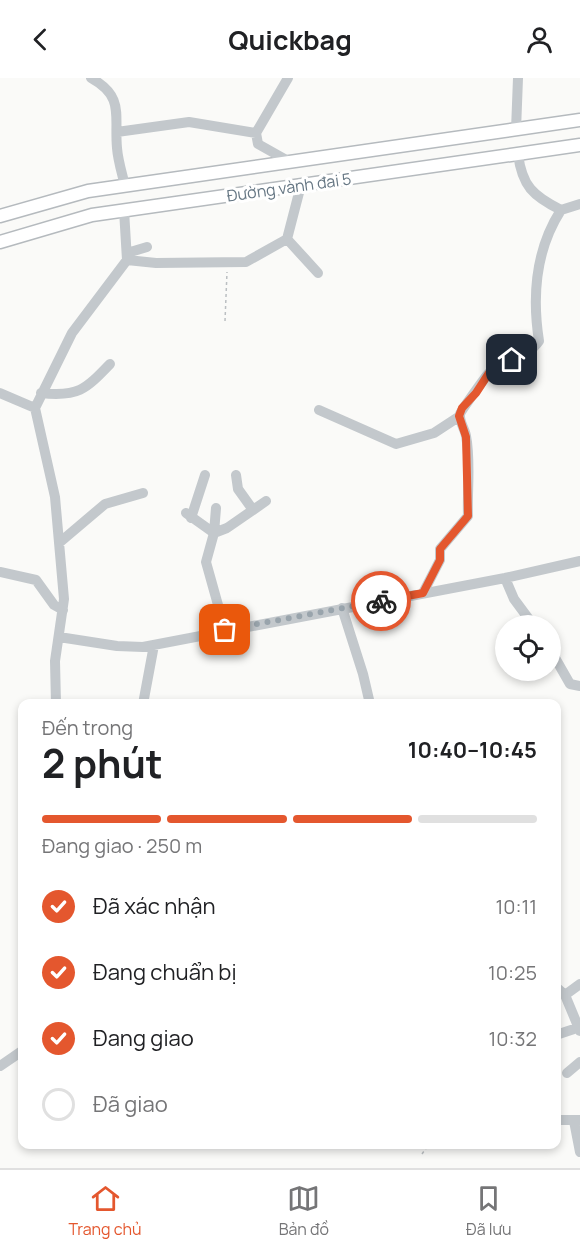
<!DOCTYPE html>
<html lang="vi">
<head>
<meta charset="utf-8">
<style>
  :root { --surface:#fff; --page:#f6f6f6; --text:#202124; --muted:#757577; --line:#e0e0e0; --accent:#e4572e }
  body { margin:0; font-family:Manrope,sans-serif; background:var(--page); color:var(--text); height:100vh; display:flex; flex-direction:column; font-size:22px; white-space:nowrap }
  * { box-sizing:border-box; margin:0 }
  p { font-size:20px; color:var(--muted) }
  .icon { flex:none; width:33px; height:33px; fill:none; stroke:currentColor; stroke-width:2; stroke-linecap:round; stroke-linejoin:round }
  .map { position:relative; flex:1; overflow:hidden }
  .drawer { position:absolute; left:18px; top:621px; width:543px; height:450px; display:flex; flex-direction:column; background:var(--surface); border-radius:12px; box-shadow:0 3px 9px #0003 }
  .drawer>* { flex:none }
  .buttons { position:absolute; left:495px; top:537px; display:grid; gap:12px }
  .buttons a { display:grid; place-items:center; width:66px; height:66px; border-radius:50%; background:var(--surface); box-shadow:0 3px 9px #0003; font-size:30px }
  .pin { position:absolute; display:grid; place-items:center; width:51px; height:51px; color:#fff; margin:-26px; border-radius:12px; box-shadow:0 3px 9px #0006 }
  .courier { position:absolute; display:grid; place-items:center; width:60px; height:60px; margin:-30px; border:4px solid #e4572e; border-radius:50%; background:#fff; color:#222; box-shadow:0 2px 8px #0007 }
  .summary em { font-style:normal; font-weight:700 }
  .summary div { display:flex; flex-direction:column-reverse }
  .summary { display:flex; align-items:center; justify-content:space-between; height:102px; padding:0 24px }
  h1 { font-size:39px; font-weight:700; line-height:45px }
  .bar { display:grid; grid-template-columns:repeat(4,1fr); gap:9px 6px; align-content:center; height:72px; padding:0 24px }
  .bar i { height:8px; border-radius:4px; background:var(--line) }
  .bar .current { background:var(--accent) }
  .bar p { grid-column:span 4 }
  ol { padding:0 24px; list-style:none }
  li { display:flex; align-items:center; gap:18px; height:66px }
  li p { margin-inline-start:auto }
  li .icon { padding:6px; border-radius:50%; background:var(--accent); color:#fff; stroke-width:4 }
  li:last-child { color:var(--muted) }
  li i { width:33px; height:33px; border:3px solid var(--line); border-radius:50% }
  header { display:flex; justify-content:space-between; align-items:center; height:78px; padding:0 24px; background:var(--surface); font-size:27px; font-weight:700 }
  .tab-bar { display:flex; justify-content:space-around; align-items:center; height:84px; border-top:2px solid var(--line); background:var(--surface); font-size:16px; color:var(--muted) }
  .tab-bar a { display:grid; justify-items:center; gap:3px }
  .tab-bar .current { color:var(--accent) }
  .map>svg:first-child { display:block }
</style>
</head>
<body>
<header><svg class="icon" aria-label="back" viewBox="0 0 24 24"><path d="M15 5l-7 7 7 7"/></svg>Quickbag<svg class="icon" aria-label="person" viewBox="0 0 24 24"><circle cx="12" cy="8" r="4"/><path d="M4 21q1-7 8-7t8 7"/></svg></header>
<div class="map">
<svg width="580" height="1090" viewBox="0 0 580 1090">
  <rect width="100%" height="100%" fill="#fafaf8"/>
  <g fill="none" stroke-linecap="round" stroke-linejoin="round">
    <defs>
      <path id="major" d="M0,138L88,113L580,42
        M0,164L92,137L580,67"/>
    </defs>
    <use href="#major" stroke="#b5babe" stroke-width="15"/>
    <path stroke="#bbbfc2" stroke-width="1.5" stroke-dasharray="3 3" stroke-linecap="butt" d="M225,243L227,194
      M422,1076L429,1066"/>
    <path stroke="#c3c8cc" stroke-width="10" d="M91,0C125,19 114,37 117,70C118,83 122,95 125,108
      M288,0L256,55L258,66L290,84
      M516,52L518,0
      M117,54L189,44L256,55
      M518,76C522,108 533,118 561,132L580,126
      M301,107L287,161L318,195
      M127,175L147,169
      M127,182L156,185L246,184L287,161
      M0,315L35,330
      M41,315C78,319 85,312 110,286
      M319,332L396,366L434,355L460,338
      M236,397L238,411L253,432
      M216,430L214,455L206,484L225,552
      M186,435L214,455L227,450L266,423
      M191,440L205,397
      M59,465L105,426L143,415
      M0,494L36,502L54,527L63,532
      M505,500L514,521L534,548
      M423,515L440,482V471L468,438C467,412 471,383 466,358C465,351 459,344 460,336C461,333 485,299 489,295C504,279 527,281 539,263C532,218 536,171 561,132
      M342,530L363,596L370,626
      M59,559L117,568L143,569L505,500L580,483
      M550,571L570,606L580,608
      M56,626L55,583L64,521L55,419L35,330L72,255L127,182L124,132
      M143,626L154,567
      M556,909L565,917L580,953
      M565,917L580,906
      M556,957L577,950
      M0,988L22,973
      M567,995L580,984
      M556,1042H580
      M574,1043L580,1074"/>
    <use href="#major" stroke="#fff" stroke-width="12"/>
  </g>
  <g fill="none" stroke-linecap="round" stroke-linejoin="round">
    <path stroke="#99a4ac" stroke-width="6" stroke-dasharray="0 10.8" d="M225,552L381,523"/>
    <path stroke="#e4572e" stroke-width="8" d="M381,523L423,515L440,482V471L468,438L466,359L459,338L462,330L476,315L489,295L512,282"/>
  </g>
  <g text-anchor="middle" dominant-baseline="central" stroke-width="6" stroke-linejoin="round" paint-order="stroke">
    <g font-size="16" fill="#657683" stroke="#fff">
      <text transform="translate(289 109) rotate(-8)">Đường vành đai 5</text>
    </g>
  </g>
</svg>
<div class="buttons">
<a><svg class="icon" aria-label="locate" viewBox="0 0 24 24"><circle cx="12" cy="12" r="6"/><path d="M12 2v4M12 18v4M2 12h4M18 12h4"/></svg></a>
</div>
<div class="pin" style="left:225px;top:552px;background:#ea580c"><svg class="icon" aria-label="bag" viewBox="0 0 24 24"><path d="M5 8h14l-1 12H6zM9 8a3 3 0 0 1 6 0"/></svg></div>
<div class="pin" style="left:512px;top:282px;background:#1f2937"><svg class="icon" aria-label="home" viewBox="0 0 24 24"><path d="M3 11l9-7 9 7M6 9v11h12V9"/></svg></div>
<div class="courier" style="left:381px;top:523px"><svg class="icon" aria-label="bike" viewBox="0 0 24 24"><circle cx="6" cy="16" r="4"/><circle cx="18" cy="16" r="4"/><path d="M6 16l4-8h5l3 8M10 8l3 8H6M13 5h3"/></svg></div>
<section class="drawer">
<div class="summary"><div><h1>2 phút</h1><p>Đến trong</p></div><em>10:40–10:45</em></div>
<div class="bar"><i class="current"></i><i class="current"></i><i class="current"></i><i></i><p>Đang giao · 250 m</p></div>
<ol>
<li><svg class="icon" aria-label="check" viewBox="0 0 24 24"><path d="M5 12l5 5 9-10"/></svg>Đã xác nhận<p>10:11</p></li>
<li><svg class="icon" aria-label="check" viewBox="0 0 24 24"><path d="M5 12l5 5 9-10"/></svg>Đang chuẩn bị<p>10:25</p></li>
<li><svg class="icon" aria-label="check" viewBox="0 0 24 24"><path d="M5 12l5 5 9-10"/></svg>Đang giao<p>10:32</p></li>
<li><i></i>Đã giao</li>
</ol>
</section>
</div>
<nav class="tab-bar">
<a class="current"><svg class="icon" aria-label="home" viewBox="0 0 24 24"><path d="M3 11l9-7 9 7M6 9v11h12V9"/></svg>Trang chủ</a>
<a><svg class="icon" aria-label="map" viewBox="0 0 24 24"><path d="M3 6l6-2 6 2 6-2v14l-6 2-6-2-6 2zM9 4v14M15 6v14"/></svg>Bản đồ</a>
<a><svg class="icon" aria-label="saved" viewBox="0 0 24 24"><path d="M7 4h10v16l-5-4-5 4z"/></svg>Đã lưu</a>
</nav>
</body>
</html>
